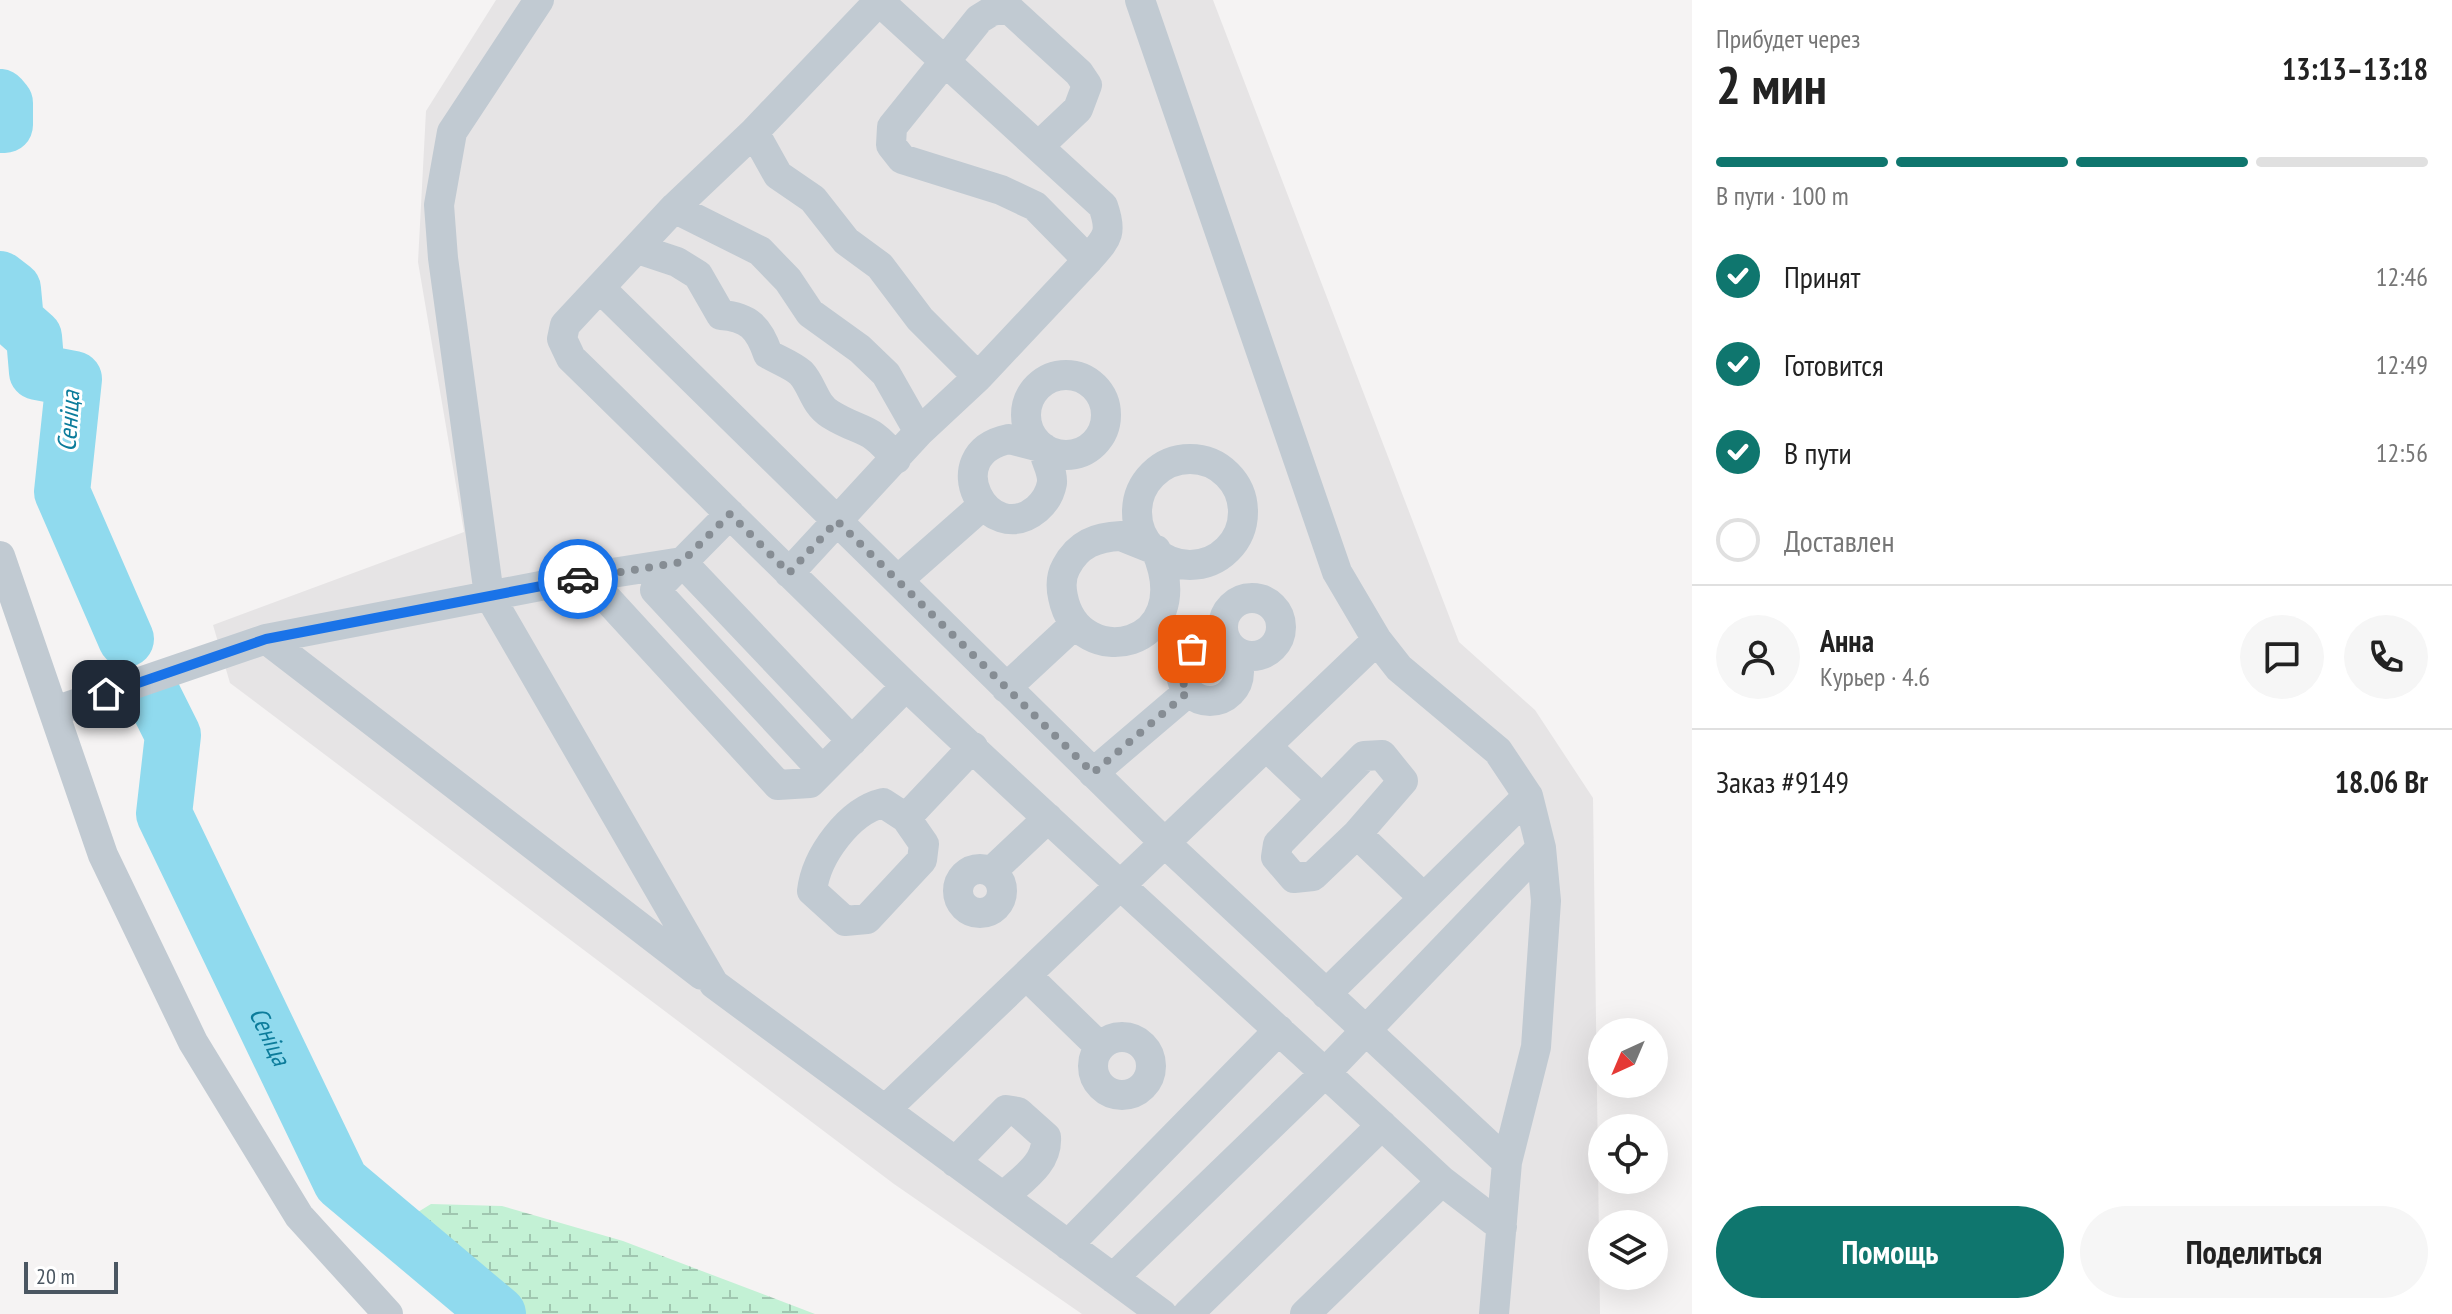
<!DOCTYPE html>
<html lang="ru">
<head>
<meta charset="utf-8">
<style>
  :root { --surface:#fff; --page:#f6f6f6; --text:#222; --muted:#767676; --line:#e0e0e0; --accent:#0f766e }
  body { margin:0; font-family:"PT Sans Narrow",sans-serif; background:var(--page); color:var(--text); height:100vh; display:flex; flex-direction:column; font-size:30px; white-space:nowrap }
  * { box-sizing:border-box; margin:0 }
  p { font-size:26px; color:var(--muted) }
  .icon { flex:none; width:44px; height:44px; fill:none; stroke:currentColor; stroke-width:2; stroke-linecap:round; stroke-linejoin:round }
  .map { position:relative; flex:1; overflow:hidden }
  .drawer { display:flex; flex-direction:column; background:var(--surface); width:760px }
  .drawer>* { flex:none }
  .needle { width:52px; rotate:224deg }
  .fabs { position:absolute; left:1588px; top:1018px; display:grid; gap:16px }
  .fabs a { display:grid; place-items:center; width:80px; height:80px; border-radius:50%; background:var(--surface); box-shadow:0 8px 32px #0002; font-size:40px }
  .scale { position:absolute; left:24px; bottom:20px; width:94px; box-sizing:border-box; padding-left:8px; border:4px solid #4a5661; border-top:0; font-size:22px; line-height:28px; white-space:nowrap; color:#4a5661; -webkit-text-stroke:6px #fff; paint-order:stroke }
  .pin { position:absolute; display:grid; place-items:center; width:68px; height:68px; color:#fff; margin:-34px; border-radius:16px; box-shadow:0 4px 12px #0006 }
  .courier { position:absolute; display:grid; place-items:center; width:80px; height:80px; margin:-40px; border:6px solid #1a73e8; border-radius:50%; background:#fff; color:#222; box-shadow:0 2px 10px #0007 }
  .headline em { font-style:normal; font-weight:700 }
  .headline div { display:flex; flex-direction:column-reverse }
  .headline { display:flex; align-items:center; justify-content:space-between; height:136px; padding:0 24px }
  h1 { font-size:52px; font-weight:700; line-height:60px }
  .bar { display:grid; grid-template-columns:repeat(4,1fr); gap:12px 8px; align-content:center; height:96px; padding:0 24px }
  .bar i { height:10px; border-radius:6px; background:var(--line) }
  .bar .on { background:var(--accent) }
  .bar p { grid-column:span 4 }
  .line { display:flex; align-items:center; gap:20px; padding:0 24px; border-top:2px solid var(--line) }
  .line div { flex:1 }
  .round { display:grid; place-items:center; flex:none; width:84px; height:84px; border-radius:42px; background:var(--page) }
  ol { padding:0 24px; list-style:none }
  li { display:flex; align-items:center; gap:24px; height:88px }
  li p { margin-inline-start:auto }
  li .icon { padding:8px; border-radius:50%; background:var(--accent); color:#fff; stroke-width:4 }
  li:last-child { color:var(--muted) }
  li i { width:44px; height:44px; border:4px solid var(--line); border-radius:50% }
  .button { display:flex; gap:16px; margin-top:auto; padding:16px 24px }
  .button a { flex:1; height:92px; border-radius:48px; background:var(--accent); color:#fff; font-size:32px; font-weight:700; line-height:92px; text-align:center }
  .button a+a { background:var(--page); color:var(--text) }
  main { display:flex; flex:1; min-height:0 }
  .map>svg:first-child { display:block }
</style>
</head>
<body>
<main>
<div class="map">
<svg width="1692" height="1314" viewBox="0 0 1692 1314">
  <defs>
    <pattern id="wetland-marsh" width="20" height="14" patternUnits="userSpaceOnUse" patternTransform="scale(2)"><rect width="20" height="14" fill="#c3f1d5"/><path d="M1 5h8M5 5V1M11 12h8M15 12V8" fill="none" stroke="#a0c6b0"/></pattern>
  </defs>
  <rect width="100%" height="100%" fill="#f5f3f3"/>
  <path fill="#e6e4e5" d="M496,0H1213L1459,642L1535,710L1593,798L1600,1314H1082L894,1184L230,683L213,625L464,532L418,262L426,111Z"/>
  <path fill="url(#wetland-marsh)" d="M431,1204L502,1206L623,1241L815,1314H488L421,1261L418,1212Z"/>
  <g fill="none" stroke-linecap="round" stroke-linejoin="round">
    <g stroke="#90daee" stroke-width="56">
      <path d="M0,97L5,103V125H0"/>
      <path d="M0,279L13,289L16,321L34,337L37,372L74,379L62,492L126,639"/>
      <path id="s1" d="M154,697L173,735L164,814L341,1182L498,1314"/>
    </g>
    <path stroke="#c1cad2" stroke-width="30" d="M539,0L452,132L439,205L443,258L489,595L714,984L1162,1314
      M1140,0L1337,572L1377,640L1399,668L1498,751L1528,796L1541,848L1546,901L1536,1047L1507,1162L1494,1314
      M754,132L778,175L813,199L846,241L880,266L920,319L978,377
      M1040,145L1078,109L1087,85L1079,73L1008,8L992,11L979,19L892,127L891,145L902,159L1001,190L1035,206L1088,260
      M674,208L760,251L788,280L810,313L860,349L886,374L919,432
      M638,249L677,262L698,275L721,315C749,317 759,328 768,354C778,360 792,365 801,373C813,386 814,404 830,414C862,434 869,424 896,459
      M600,288L1166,844L1507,1162
      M1026 415a40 40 0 1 1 80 0a40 40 0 1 1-80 0Z
      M1009,439L1044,448C1044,460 1053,469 1052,483C1050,494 1045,502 1037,509C988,550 936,454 1009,439Z
      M1137 512a53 53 0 1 1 106 0a53 53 0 1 1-106 0Z
      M730,514L655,590L822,770
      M1121,536L1156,550C1199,650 1078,673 1063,597C1061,588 1061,576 1066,567C1078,544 1096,537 1121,536Z
      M0,556L103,855L193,1042L299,1216L388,1314
      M789,573L919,432L978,377L1088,260C1107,238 1113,234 1103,206L879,1L754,132L674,208L565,325L562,339L571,358C682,466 792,577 904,684C1081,852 1264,1015 1442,1181L1502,1227
      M587,577L682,562L852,741
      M898,580L983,505
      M1223 627a29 29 0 1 1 58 0a29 29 0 1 1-58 0Z
      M266,639L702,975
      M1181 672a29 29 0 1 1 58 0a29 29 0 1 1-58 0Z
      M1006,688L1075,624
      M55,711L266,639L587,577L778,785L810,783L906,686
      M1267,747L1322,799L1278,844L1276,857L1294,878L1313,876L1357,834L1403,781L1382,755L1364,756L1322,799
      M1093,773L1188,692
      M906,818L883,803C849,811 816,856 812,891L845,921L867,919L922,860L924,844L906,818L973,747
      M958 891a22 22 0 1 1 44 0a22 22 0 1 1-44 0Z
      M992,871L1048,818
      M1424,898L1528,796
      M1027,976L1100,1047
      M1326,994L1424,898L1357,834
      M1093 1066a29 29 0 1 1 58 0a29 29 0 1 1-58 0Z
      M885,1110L1377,640
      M955,1162L1006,1110L1018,1112L1046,1137C1048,1164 1022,1179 1003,1197
      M1068,1245L1279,1030
      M1113,1278L1325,1073L1541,848
      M1188,1314L1382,1125
      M1305,1314L1442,1181"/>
  </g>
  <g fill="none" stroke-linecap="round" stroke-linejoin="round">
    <path stroke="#868d94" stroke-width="8" stroke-dasharray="0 14.4" d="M578,579L682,562L730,514L789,573L837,521L1093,773L1188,692C1178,676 1179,663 1192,649"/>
    <path stroke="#1a73e8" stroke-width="10" d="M106,694L266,639L578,579"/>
  </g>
  <g text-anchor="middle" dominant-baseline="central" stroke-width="6" stroke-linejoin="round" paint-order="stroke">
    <g font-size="26" font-style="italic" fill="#0c7c9b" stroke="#fff">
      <text transform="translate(68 421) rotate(-86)">Сеніца</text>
      <text stroke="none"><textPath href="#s1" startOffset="368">Сеніца</textPath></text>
    </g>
  </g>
</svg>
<div class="fabs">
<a><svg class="needle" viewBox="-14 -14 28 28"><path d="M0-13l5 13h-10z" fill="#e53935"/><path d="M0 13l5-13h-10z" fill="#767676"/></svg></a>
<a><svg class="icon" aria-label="locate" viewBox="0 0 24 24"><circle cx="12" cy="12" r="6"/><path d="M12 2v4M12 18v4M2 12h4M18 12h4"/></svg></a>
<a><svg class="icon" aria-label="layers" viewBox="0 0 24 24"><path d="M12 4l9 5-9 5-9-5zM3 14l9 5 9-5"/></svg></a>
</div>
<div class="scale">20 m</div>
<div class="pin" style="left:1192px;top:649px;background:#ea580c"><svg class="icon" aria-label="bag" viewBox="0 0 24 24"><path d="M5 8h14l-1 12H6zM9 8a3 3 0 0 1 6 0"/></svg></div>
<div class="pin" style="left:106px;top:694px;background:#1f2937"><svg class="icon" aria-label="home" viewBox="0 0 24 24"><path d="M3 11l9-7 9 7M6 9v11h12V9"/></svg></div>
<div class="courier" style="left:578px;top:579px"><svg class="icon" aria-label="car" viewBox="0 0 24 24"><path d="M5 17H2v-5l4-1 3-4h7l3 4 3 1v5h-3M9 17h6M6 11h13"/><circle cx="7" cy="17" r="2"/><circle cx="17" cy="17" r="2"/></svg></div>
</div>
<section class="drawer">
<div class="headline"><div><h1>2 мин</h1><p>Прибудет через</p></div><em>13:13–13:18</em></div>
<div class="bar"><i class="on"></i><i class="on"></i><i class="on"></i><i></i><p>В пути · 100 m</p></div>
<ol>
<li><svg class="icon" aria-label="check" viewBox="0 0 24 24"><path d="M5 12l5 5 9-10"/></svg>Принят<p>12:46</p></li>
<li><svg class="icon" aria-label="check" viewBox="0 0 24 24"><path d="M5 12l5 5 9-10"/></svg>Готовится<p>12:49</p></li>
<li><svg class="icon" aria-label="check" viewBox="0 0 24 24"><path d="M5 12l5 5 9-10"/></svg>В пути<p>12:56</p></li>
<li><i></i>Доставлен</li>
</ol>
<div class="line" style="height:144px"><a class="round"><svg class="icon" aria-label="person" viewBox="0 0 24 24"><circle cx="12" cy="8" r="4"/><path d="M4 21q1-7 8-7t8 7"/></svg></a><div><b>Анна</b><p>Курьер · 4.6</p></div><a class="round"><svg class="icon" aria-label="chat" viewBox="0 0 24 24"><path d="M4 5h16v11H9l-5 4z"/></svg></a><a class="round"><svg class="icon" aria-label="phone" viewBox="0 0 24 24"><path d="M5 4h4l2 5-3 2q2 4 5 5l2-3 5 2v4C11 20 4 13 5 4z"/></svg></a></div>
<div class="line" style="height:104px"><div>Заказ #9149</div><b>18.06 Br</b></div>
<div class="button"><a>Помощь</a><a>Поделиться</a></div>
</section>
</main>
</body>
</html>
